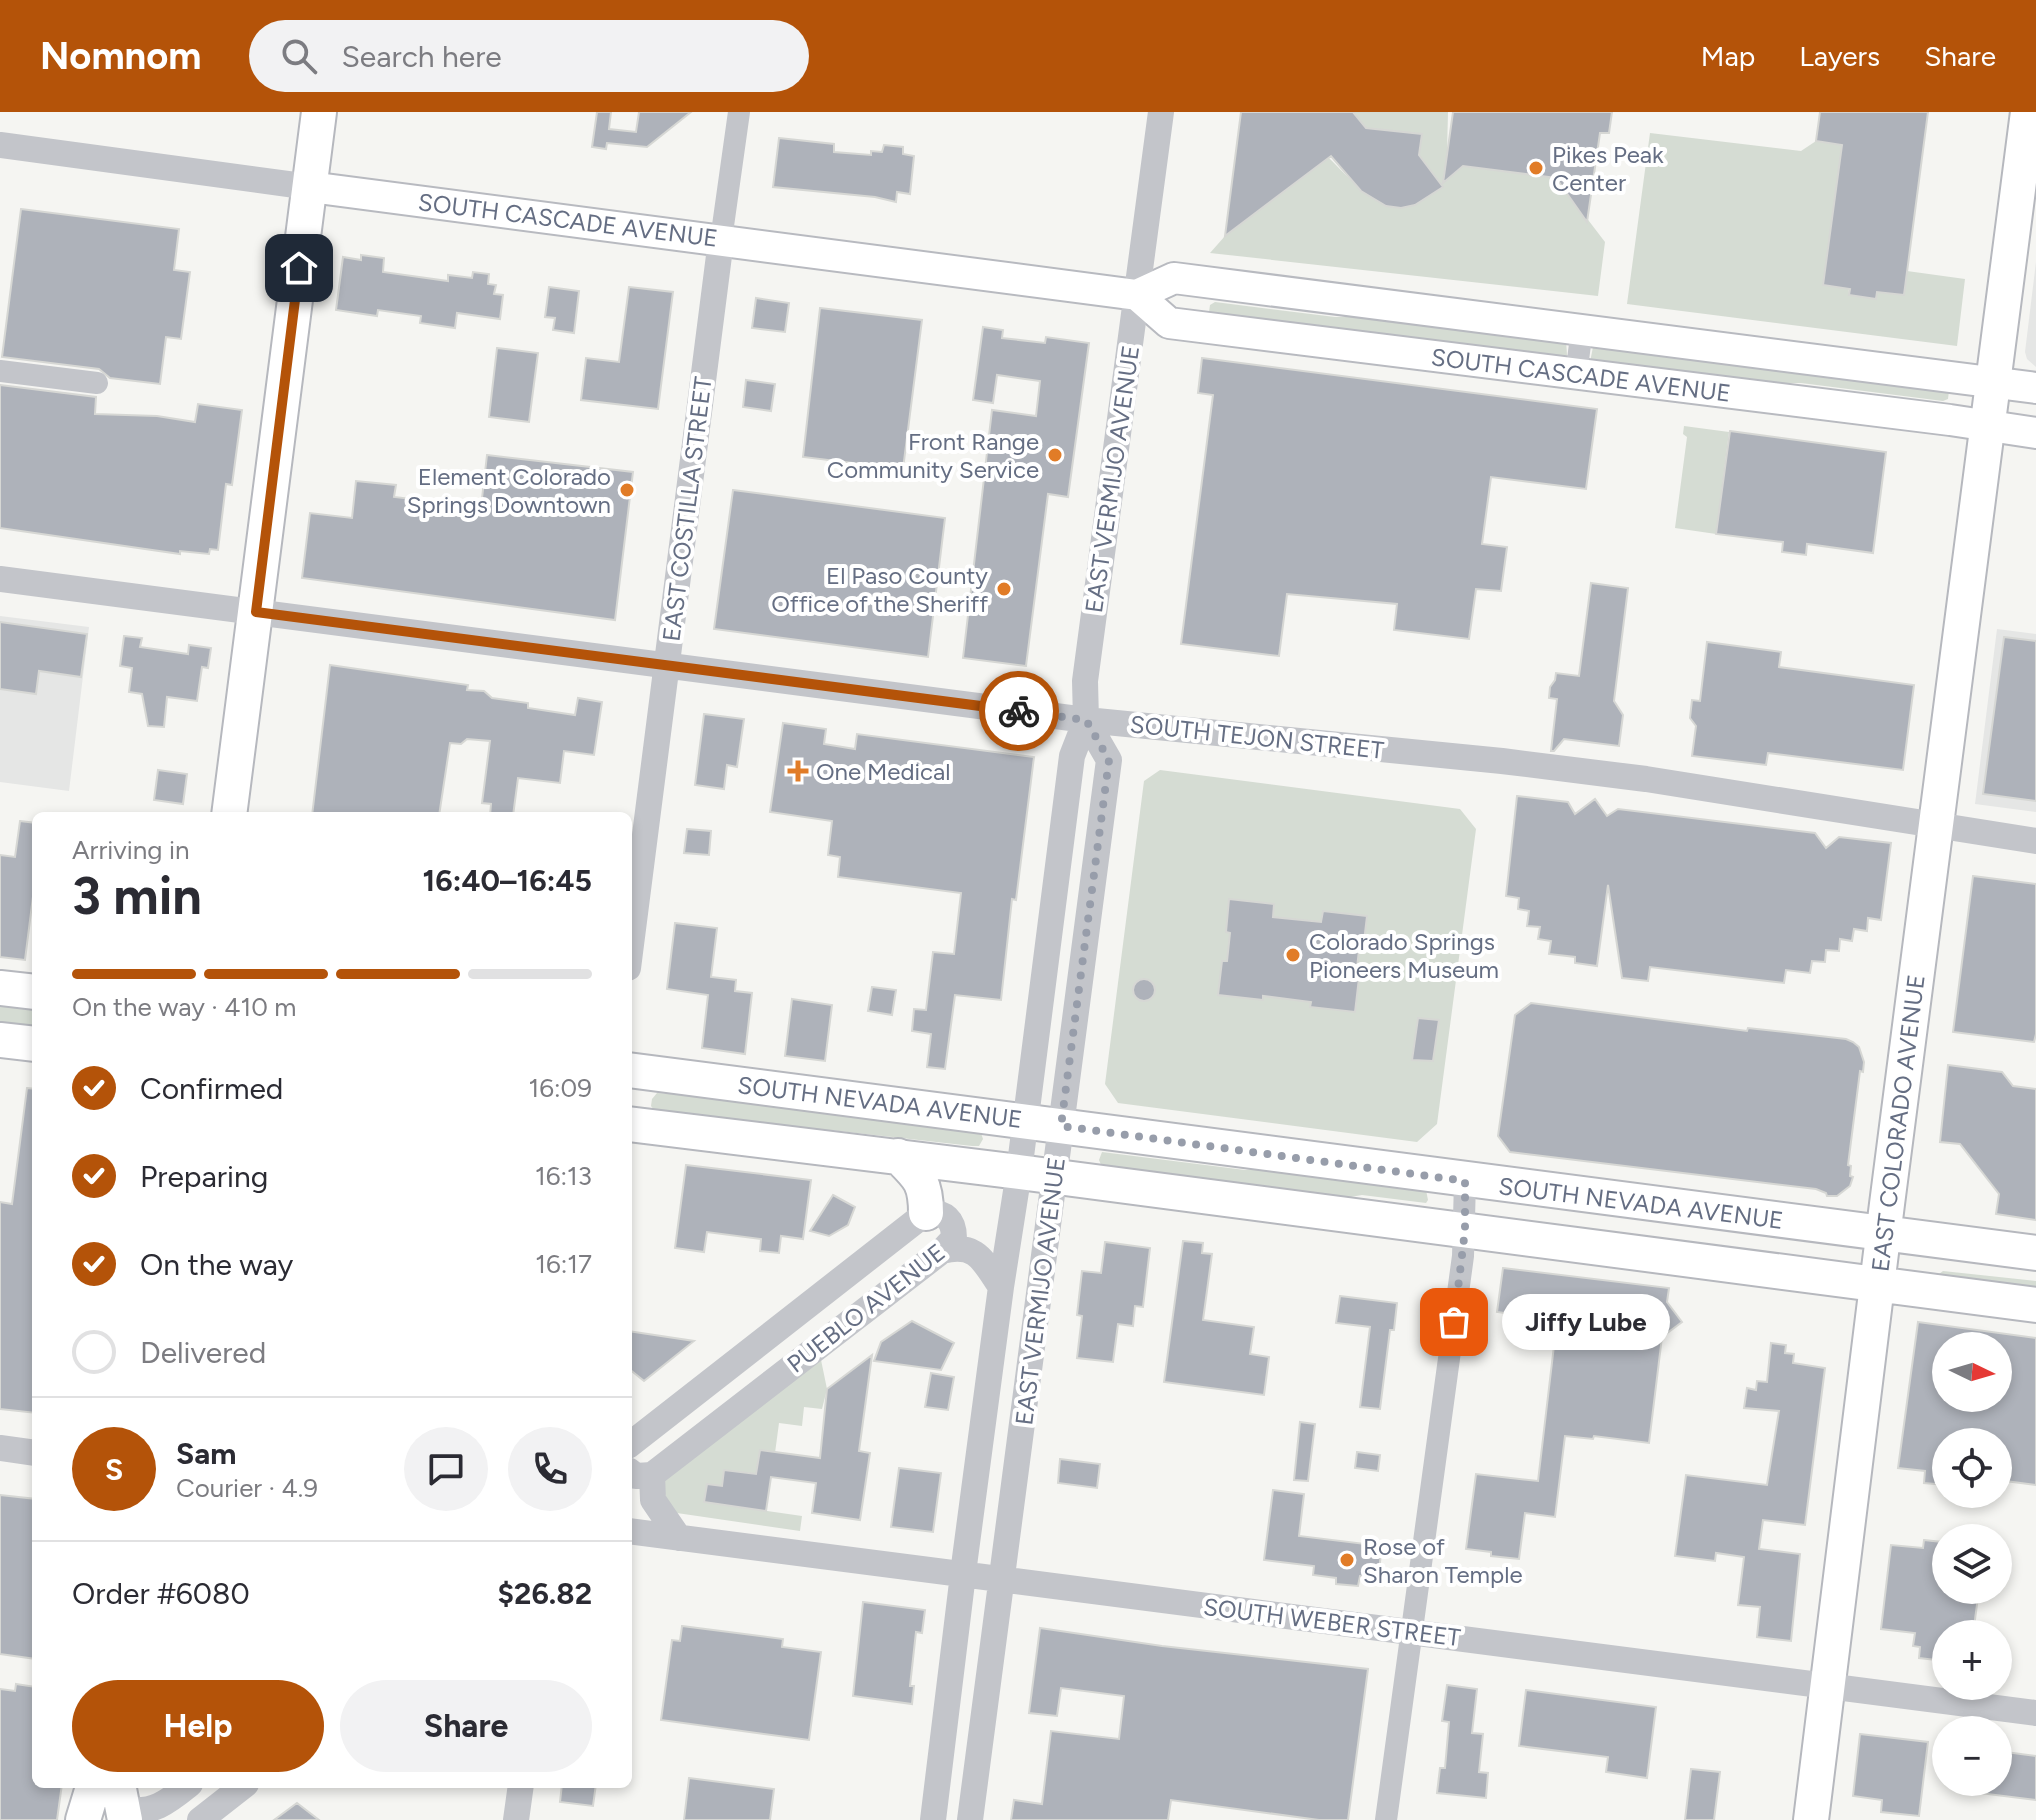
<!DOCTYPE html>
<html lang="en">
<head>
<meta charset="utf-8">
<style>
  :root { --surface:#fff; --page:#f2f2f3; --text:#2b2b33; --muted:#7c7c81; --line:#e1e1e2; --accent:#b45309 }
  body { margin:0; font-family:Figtree,sans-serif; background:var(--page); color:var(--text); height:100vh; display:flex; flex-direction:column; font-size:30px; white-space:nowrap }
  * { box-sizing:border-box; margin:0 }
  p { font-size:26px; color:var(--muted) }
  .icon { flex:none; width:44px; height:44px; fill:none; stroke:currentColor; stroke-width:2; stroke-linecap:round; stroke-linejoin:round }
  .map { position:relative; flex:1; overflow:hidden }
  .sheet { position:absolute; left:32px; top:700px; width:600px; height:976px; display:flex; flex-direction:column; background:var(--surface); border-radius:12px; box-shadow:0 4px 12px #0003 }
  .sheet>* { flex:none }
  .needle { width:52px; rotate:95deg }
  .buttons { position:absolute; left:1932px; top:1220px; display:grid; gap:16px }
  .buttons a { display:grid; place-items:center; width:80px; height:80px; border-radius:50%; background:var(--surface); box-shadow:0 4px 12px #0003; font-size:40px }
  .pin { position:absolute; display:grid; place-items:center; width:68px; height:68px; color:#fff; margin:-34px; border-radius:16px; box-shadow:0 4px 12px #0006 }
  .courier { position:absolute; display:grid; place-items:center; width:80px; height:80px; margin:-40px; border:6px solid #b45309; border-radius:50%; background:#fff; color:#222; box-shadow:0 2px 10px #0007 }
  .bubble { position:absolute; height:56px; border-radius:28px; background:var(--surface); box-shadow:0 4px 12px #0003; font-size:26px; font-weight:700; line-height:56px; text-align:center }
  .summary em { font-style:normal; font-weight:700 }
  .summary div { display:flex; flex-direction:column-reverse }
  .summary { display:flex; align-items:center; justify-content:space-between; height:136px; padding:0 40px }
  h1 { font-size:52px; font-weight:700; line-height:60px }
  .bar { display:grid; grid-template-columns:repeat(4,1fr); gap:12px 8px; align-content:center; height:96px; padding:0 40px }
  .bar i { height:10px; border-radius:6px; background:var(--line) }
  .bar .current { background:var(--accent) }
  .bar p { grid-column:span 4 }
  .line { display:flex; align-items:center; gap:20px; padding:0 40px; border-top:2px solid var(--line) }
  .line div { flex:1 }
  .round { display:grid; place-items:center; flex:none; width:84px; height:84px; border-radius:42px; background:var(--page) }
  ol { padding:0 40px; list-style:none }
  li { display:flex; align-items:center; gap:24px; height:88px }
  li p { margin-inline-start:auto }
  li .icon { padding:8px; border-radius:50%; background:var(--accent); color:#fff; stroke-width:4 }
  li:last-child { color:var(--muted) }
  li i { width:44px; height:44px; border:4px solid var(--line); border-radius:50% }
  .cta { display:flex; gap:16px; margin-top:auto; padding:16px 40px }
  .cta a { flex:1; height:92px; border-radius:48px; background:var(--accent); color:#fff; font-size:32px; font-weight:700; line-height:92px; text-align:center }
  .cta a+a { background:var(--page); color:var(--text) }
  header { display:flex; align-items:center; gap:48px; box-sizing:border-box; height:112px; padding:0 40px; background:var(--accent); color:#fff }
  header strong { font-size:38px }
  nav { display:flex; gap:44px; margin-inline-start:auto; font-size:28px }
  .search { width:560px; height:72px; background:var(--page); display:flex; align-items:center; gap:20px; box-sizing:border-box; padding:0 28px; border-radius:44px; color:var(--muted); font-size:30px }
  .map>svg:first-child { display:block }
</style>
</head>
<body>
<header>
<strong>Nomnom</strong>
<div class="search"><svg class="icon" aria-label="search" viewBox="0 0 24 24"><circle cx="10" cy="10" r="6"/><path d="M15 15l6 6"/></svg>Search here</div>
<nav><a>Map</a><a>Layers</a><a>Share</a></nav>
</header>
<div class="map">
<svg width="2036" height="1708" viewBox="0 0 2036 1708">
  <rect width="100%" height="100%" fill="#f5f5f2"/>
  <path fill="#e5e6e5" d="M2036,150V255L2027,247L2025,240Z
    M0,504L89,515L69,679L0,670Z
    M1997,517L2036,522V700L1975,692Z"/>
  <path fill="#d5dcd3" d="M1353,0H1448L1447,41L1464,54L1556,66L1605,130L1598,184L1210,141L1225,124L1329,46C1368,84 1388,117 1443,75L1419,43L1422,22L1366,16Z
    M1650,21L1801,39L1816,29L1842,33L1849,183L1876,187L1877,180L1904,183L1907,159L1965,167L1957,234L1627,192Z
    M1215,190L1335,205H1410L1566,228L1567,243L1564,247L1213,205L1209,200L1210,193Z
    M1599,232L1949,279L1948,287L1943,289L1801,271H1716L1590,250L1593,235Z
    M1684,314L1729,320L1716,422L1675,416L1687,325L1683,322Z
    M1160,658L1460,697L1476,717L1437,1012L1417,1030L1118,991L1105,972L1144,669Z
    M0,885L36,889V923L0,918Z
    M657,981L712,984L980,1018L983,1027L979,1034H972L830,1018L800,1019L657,1002L651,994L652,987Z
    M1102,1040L1245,1058L1278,1055L1426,1078L1428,1088L1426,1091L1362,1083L1333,1088L1102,1055L1099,1048Z
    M1943,1159L2036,1169V1176L1941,1166L1939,1162Z
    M820,1243L827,1277L822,1297L804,1295L802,1314L779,1311L775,1341L760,1339L756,1362L724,1358L722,1374L707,1372L704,1390L802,1404L800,1419L670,1400L661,1367Z"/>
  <path fill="#aeb2ba" stroke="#d6d7d4" stroke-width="2" fill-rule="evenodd" d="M597,0H611L609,17L636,20L639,0H691L647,35L607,31L606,37L592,35Z
    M1241,0H1353L1366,16L1422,22L1419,43L1443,75L1415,93L1401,96L1386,94L1361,79L1331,44L1225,124Z
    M1453,0H1612L1609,21H1600L1587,110L1556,66L1463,54L1443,71Z
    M1820,0H1928L1904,183L1877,180L1876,187L1849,183L1850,177L1823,173L1842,33L1816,29Z
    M779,26L834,32V40L871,43V39L882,40L884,33L903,35V42L914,44L910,82L897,80L896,90L875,85L773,75Z
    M21,97L179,117L174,158L190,160L181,227L166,225L160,272L110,266L99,257L2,245Z
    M361,143L384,146L383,160L448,169V163L472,166L473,160L489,162L488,172L496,173L494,182L503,183L500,207L457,201L455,216L420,211L421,204L378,198L377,204L336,198L343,145L361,148Z
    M549,175L579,179L574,221L553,218L555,206L545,205Z
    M629,175L673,180L658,297L581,288L586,246L619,250Z
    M756,186L789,191L785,220L752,216Z
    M820,196L922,208L903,357L803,345Z
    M983,215L1003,218L1002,226L1045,231L1046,225L1089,231L1068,385L1048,382L1026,554L963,546L992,298L1036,304L1040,269L997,263L993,291L973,288Z
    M497,236L538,241L529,310L489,305Z
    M1202,246L1597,297L1586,377L1491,365L1482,432L1507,435L1501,479L1476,477L1469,527L1394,518L1397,492L1287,482L1279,544L1181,532L1213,283L1198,281Z
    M746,268L775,272L771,299L743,295Z
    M0,273L96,285L95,302L157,304L195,310L198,292L242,298L232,373L226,372L218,438L210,437L209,442L180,439V442L0,416Z
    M1730,319L1886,340L1873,441L1807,432L1806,443L1782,440L1783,430L1716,422Z
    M487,343L633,360L615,508L302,466L310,401L352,406L356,369L396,373L394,385L481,395Z
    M733,378L945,406L928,545L714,517Z
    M1591,471L1628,476L1614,589L1623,603L1619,634L1564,627L1554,639H1551L1557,587L1549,586L1550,575L1555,568L1556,561L1579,564Z
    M0,510L87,522L81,565L39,559L36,582L0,577Z
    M124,524L142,526L140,535L188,542L189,533L211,536L208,556L202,555L197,589L167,585L164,615L148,614L142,582L129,580L132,556L120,554Z
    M2004,525L2036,529V689L1983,682Z
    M1707,530L1781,540L1779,555L1914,573L1903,658L1768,641L1766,653L1692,644L1696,614L1690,606L1692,588L1700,589Z
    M330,553L468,573L467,578L484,579L492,586L528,591V596L575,603L578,586L602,590L594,643L564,639L560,671L518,666L513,704H490L491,692L482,691L490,629L467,627L461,632L450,631L439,704H312Z
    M704,602L744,607L737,655L727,653L724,677L695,673Z
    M783,611L826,617L824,632L855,637L857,622L1034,645L1016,788L1012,787L1001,888L955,883L945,957L927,955L931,922L912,919L914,897L926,898L933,840L954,842L961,781L838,765L840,745L828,743L832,709L770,700Z
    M158,658L187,662L183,692L154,688Z
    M1517,684L1568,690L1575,702L1595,687L1607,704L1618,697L1815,721L1826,736L1839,725L1891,731L1881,808L1868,806L1867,819L1854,817L1852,829L1840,827L1839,839L1826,838L1825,850L1812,849L1810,861L1786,858L1784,871L1650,855L1648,869L1622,866L1608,773L1597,854L1575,851V845L1549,842L1551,829L1538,827L1540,815L1527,814L1529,799L1518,797L1519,786L1506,784Z
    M20,709L36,711V761L25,848L0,845V743L15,745Z
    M687,717L711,719L709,743L684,741Z
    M1973,764L2036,772V922L2034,930L1953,920Z
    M1229,787L1274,792L1273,805L1321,810L1323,799L1367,804L1363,838H1359L1356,865L1359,866L1355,900L1310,895L1311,890L1263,884V888L1218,883L1222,849H1227L1230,821L1226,820Z
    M675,811L717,816L711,865L736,868L735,879L752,881L745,942L702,936L708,883L667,877Z
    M1133 878a11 11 0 1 1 22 0a11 11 0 1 1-22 0Z
    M872,875L896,878L892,903L868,899Z
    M792,887L832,893L825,949L785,944Z
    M1531,891L1747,919L1748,916L1846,927L1853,930L1859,935L1864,950L1863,960L1860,959L1848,1053L1851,1054L1850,1064L1853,1065L1850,1074L1837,1084H1827L1826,1081L1816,1077L1510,1040L1498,1024L1515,903Z
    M1418,906L1439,908L1433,949L1412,948Z
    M1948,953L2002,960L2013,974L2036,977V1108L1996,1102L1999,1082L1960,1032L1940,1030Z
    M27,976L36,977V1301L0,1297V1090L12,1092Z
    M686,1053L811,1068L803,1127L781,1124L779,1141L760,1139L761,1127L707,1120L704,1140L675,1136Z
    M833,1083L855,1095L848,1113L829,1124L810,1119Z
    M1183,1129L1203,1131L1202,1141L1212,1142L1203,1208L1254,1215L1250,1242L1269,1245L1264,1283L1164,1270Z
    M1105,1130L1150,1136L1143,1195L1135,1194L1133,1214L1118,1212L1113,1250L1077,1246L1082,1204L1077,1203L1082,1159L1101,1161Z
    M1503,1156L1669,1176L1667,1190L1682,1210L1662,1225L1649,1331L1594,1324L1593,1327L1565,1324L1555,1405L1525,1401L1519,1447L1491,1444V1440L1466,1437L1476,1362L1538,1369L1557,1208L1497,1200Z
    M1340,1184L1397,1191L1394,1218H1390L1380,1297L1360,1295L1370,1215L1336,1211Z
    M912,1209L954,1231L941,1258L874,1249L881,1230Z
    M1918,1210L2036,1226V1373L1998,1368V1330H1946V1373L1924,1371L1925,1359L1898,1356ZM1946,1234H1998V1286H1946Z
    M628,1219L694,1229L644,1269L628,1256Z
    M1771,1231L1786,1233L1785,1241L1794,1242L1793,1251L1825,1256L1805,1413L1763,1408L1759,1437L1800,1442L1791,1529L1757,1525L1760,1495L1738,1493L1744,1445L1716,1441L1715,1449L1675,1444L1686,1363L1767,1373L1779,1299L1744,1296L1747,1276L1756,1278L1757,1269L1767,1270Z
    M872,1243L859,1339L870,1341L860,1408L812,1401L816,1371L771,1365L766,1399L704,1390L707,1372L722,1374L724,1358L756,1362L760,1338L820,1346L827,1277Z
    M931,1261L954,1265L948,1298L925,1295Z
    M1300,1310L1315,1312L1308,1369L1294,1368Z
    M1357,1340L1380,1343L1378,1359L1355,1356Z
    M1060,1347L1100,1352L1097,1376L1058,1371Z
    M899,1356L941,1361L933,1420L891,1415Z
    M1273,1378L1304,1382L1299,1424L1382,1434L1378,1466L1360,1464L1358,1474L1336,1472V1466L1313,1463L1314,1454L1264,1448Z
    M0,1383L36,1387V1547L0,1542Z
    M1924,1428L1942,1430L1939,1455L1946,1456V1478H1979L1973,1522H1946V1544L1936,1543V1548L1919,1546L1920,1535L1913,1534L1915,1521L1881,1517L1891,1433L1923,1436Z
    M863,1490L925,1498L922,1521L916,1520L910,1574H914L912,1592L853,1584Z
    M682,1514L783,1527L782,1535L821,1540L809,1628L661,1608L672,1528L680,1529Z
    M1040,1516L1162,1534L1368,1557L1348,1708H1319L1171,1688L1168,1708H1011L1014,1688L1042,1692L1051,1619L1119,1627L1124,1584L1061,1576L1057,1604L1029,1601Z
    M16,1572L36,1575V1672H62L57,1708H0V1577L15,1579Z
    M1447,1573L1477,1577L1472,1621L1483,1622L1479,1660L1488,1661L1486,1686L1437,1681L1440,1656H1445L1449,1610L1442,1609Z
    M1526,1578L1656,1595L1647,1666L1606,1660L1608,1645L1519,1634Z
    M1860,1622L1928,1630L1919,1704L1881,1700L1882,1688L1853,1684Z
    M1998,1639L2036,1644V1688L1963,1679L1964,1670H1998Z
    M1691,1657L1720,1660L1714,1708H1685Z
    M689,1666L774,1677L770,1708H684Z
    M562,1672H596L593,1694L560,1690Z
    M297,1691L319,1708H274Z"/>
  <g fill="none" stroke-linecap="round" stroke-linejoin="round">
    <defs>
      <path id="secondary" d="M310,75L1137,183L1174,166L2036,276
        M1137,183L1169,211L1950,308L2036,321"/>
      <path id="primary" d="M229,704L319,0
        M0,876L36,880
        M0,928L36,932
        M628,958L2036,1141
        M628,1012L1019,1060L2036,1193
        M898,1044C919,1065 926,1070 926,1101
        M118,1672L125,1708
        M83,1708L94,1672
        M1811,1708L1887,1092L2028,0"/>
    </defs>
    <use href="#secondary" stroke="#b8bac0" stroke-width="34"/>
    <use href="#primary" stroke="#b6b8be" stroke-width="38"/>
    <path stroke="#c3c5ca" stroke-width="22" d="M721,128L739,0
      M0,259L97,271
      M1576,263L1582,217
      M1386,1708L1463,1144L1465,1069"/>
    <path stroke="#c3c5ca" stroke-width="26" d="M0,33L310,75
      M0,467L1086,608L1502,649L1646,667L2036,729
      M628,856L721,128
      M942,1139C977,1130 983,1149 1001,1175
      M628,1334L926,1101C945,1099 954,1108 954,1126L942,1139L652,1363L636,1364L628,1358
      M0,1336L36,1341
      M652,1363L653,1388L679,1426
      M628,1419L2036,1601
      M124,1697C153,1703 169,1689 190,1672
      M200,1708L246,1672
      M516,1708L521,1672
      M933,1708L965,1446L1001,1175L1019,1060L1072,644L1086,608L1085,569L1161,0
      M970,1708L1109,648L1086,608"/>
    <use href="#secondary" stroke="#fff" stroke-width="30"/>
    <use href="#primary" stroke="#fff" stroke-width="34"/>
  </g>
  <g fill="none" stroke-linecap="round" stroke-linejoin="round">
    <path stroke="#979daa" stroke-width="8" stroke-dasharray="0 14.4" d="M1019,599L1086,608L1109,648L1061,1014L1465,1069V1118L1454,1210"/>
    <path stroke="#b45309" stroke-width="10" d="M299,156L256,500L1019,599"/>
  </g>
  <g fill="#e17c27" stroke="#fff" stroke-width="3">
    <circle cx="1536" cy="56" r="8"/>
    <circle cx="1055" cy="343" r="8"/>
    <circle cx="627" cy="378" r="8"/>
    <circle cx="1004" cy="477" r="8"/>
    <path d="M794 647h8v8h8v8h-8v8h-8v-8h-8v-8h8z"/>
    <circle cx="1293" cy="843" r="8"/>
    <circle cx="1347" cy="1448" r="8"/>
  </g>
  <g text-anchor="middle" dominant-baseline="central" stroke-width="8" stroke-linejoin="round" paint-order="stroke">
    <g font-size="24" fill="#656e83" stroke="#fff" text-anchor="start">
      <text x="1552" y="42">Pikes Peak<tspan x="1552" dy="28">Center</tspan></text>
      <text x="1039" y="329" text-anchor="end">Front Range<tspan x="1039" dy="28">Community Service</tspan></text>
      <text x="611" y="364" text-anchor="end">Element Colorado<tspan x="611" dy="28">Springs Downtown</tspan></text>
      <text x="988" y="463" text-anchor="end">El Paso County<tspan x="988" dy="28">Office of the Sheriff</tspan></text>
      <text x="816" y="659">One Medical</text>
      <text x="1309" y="829">Colorado Springs<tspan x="1309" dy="28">Pioneers Museum</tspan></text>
      <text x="1363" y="1434">Rose of<tspan x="1363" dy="28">Sharon Temple</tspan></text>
    </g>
    <g font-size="24" fill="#656e83" stroke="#fff">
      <text transform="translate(568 108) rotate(7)">SOUTH CASCADE AVENUE</text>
      <text transform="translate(1581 263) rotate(7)">SOUTH CASCADE AVENUE</text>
      <text transform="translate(1112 367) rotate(-82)">EAST VERMIJO AVENUE</text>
      <text transform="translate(687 397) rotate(-83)">EAST COSTILLA STREET</text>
      <text transform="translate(1257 625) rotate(6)">SOUTH TEJON STREET</text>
      <text transform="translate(880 990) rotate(7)">SOUTH NEVADA AVENUE</text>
      <text transform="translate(1898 1011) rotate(-83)">EAST COLORADO AVENUE</text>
      <text transform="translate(1641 1091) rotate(7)">SOUTH NEVADA AVENUE</text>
      <text transform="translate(1040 1179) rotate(-83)">EAST VERMIJO AVENUE</text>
      <text transform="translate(866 1196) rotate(-38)">PUEBLO AVENUE</text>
      <text transform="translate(1332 1510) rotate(7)">SOUTH WEBER STREET</text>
    </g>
  </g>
</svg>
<div class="buttons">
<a><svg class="needle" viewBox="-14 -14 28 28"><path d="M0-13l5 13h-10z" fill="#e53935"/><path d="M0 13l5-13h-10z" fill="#7c7c81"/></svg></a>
<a><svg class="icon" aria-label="locate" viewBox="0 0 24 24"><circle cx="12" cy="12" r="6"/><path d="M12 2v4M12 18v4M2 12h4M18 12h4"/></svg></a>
<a><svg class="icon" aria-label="layers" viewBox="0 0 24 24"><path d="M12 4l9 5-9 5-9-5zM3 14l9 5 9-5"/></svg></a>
<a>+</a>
<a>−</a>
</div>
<div class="pin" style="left:1454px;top:1210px;background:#ea580c"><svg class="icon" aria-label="bag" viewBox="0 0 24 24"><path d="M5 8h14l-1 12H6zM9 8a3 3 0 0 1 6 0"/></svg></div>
<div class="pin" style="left:299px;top:156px;background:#1f2937"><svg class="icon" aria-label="home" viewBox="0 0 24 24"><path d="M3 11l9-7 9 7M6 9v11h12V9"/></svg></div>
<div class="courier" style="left:1019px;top:599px"><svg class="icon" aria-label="bike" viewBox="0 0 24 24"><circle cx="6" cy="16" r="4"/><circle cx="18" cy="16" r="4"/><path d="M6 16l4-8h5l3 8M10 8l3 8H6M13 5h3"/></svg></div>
<div class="bubble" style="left:1502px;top:1182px;width:168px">Jiffy Lube</div>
<section class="sheet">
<div class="summary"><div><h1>3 min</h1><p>Arriving in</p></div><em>16:40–16:45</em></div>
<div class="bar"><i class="current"></i><i class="current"></i><i class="current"></i><i></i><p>On the way · 410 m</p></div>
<ol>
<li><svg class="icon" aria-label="check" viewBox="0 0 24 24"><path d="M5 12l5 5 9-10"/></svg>Confirmed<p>16:09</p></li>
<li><svg class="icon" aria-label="check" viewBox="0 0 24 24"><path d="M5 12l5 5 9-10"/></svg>Preparing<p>16:13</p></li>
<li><svg class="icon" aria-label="check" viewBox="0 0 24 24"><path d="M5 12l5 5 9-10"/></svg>On the way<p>16:17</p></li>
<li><i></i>Delivered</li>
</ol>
<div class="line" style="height:144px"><b class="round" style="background:var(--accent);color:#fff">S</b><div><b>Sam</b><p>Courier · 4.9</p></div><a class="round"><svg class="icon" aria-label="chat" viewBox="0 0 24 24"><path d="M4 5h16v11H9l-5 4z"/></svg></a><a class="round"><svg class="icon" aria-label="phone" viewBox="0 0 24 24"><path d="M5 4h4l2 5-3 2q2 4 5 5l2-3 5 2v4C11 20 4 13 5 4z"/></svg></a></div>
<div class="line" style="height:104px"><div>Order #6080</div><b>$26.82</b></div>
<div class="cta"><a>Help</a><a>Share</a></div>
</section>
</div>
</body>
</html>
